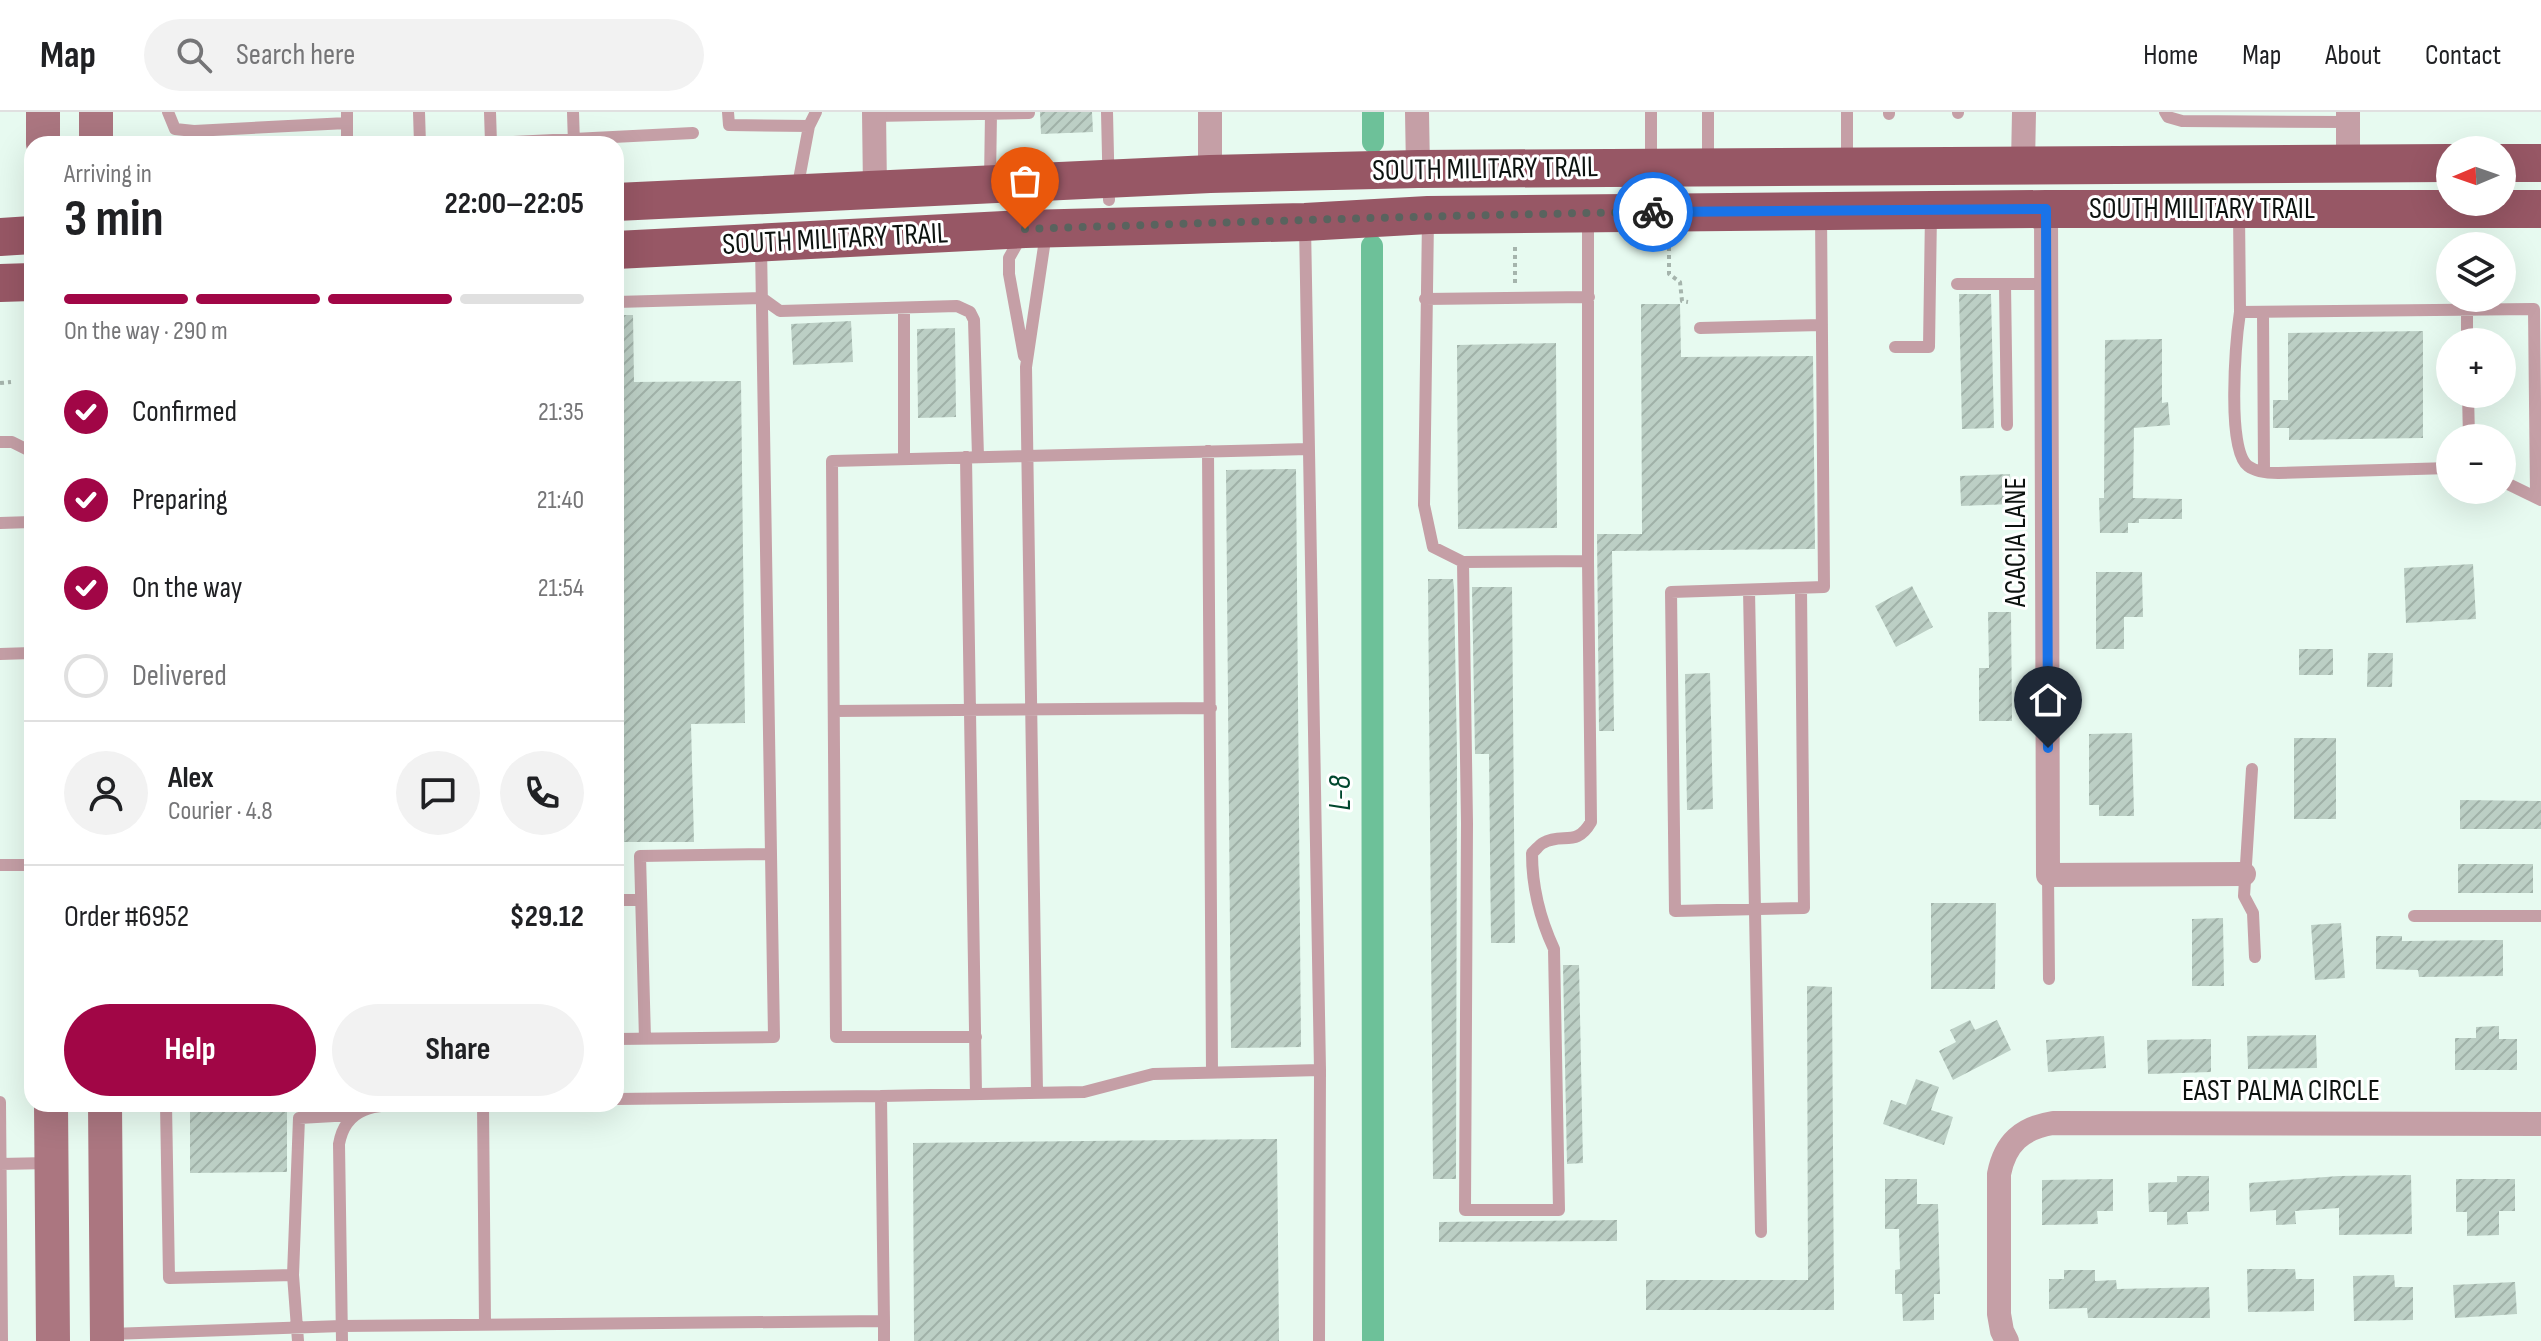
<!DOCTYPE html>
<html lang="en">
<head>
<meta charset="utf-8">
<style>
  :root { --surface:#fff; --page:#f2f2f2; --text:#202124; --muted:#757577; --line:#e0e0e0; --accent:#a10646 }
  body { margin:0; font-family:"Sofia Sans Condensed",sans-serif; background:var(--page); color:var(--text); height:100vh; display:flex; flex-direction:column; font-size:30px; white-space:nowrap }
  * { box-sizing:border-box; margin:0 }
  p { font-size:26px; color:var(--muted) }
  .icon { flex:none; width:44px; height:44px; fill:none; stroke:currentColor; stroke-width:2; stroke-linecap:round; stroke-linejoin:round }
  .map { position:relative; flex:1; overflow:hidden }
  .details { position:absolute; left:24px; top:24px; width:600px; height:976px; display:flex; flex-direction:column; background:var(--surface); border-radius:24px; box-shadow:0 8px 32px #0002 }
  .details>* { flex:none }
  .needle { width:52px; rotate:268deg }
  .buttons { position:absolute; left:2436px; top:24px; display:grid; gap:16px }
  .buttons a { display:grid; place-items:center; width:80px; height:80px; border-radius:50%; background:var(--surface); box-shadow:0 8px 32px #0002; font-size:40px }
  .pin { position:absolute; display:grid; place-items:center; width:68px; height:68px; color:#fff; margin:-82px -34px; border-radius:50% 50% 50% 0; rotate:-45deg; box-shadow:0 0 8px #0007 }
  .pin .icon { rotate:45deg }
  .courier { position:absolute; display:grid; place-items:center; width:80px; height:80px; margin:-40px; border:6px solid #1a73e8; border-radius:50%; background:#fff; color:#222; box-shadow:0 2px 10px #0007 }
  .overview em { font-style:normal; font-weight:700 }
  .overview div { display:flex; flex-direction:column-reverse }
  .overview { display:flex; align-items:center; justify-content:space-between; height:136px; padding:0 40px }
  h1 { font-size:52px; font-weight:700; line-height:60px }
  .bar { display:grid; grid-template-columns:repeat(4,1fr); gap:12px 8px; align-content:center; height:96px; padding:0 40px }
  .bar i { height:10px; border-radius:6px; background:var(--line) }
  .bar .on { background:var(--accent) }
  .bar p { grid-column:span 4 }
  .line { display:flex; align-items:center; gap:20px; padding:0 40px; border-top:2px solid var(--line) }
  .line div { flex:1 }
  .round { display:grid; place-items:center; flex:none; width:84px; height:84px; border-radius:42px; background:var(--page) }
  ol { padding:0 40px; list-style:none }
  li { display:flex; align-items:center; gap:24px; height:88px }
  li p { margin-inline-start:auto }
  li .icon { padding:8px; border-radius:50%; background:var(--accent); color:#fff; stroke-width:4 }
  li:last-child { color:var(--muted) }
  li i { width:44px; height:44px; border:4px solid var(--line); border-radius:50% }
  .button { display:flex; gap:16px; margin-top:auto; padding:16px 40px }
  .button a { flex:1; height:92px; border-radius:48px; background:var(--accent); color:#fff; font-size:32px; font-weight:700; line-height:92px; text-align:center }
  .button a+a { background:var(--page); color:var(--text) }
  header { display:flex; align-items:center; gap:48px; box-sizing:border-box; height:112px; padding:0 40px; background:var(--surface); border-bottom:2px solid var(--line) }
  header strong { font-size:38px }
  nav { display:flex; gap:44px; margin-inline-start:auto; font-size:28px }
  .search { width:560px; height:72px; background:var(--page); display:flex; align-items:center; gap:20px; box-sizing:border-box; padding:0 28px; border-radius:44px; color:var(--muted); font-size:30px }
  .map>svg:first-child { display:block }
</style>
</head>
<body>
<header>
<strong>Map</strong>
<div class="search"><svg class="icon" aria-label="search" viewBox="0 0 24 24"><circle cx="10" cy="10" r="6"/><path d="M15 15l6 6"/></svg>Search here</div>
<nav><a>Home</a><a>Map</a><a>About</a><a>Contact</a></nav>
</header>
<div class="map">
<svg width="2541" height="1229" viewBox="0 0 2541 1229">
  <defs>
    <pattern id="building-hatch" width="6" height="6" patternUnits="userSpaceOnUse" patternTransform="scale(2)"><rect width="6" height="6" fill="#bccfc5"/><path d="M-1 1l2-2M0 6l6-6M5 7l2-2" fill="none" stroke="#a0b1a8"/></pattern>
  </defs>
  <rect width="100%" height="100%" fill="#e7faf0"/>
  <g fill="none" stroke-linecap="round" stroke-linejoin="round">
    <path stroke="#6dc199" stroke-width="22" d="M1373,0V30
      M1372,134L1373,1229"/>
  </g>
  <path fill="url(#building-hatch)" d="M1040,0H1092L1093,20L1041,22Z
    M1959,182H1991L1994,316L1962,317Z
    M1641,192H1680L1681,245L1813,244L1815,437L1612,439L1614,619H1599L1597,422H1642Z
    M616,203H633L634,270L741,269L745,611L691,612L694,730H616Z
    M851,209L853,250L793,253L791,212Z
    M955,216L956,305L918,306L917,217Z
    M2423,219V326L2289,328V316H2273V288H2288V221Z
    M2162,227V291L2168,290L2170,313L2134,316L2133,386L2182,387V407H2139V411H2128V421H2100L2099,386H2104L2105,228Z
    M1556,231L1557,416L1458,417L1457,233Z
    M1296,357L1301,935L1231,936L1226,358Z
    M2010,362L2011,392L1961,394L1960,364Z
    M2473,452L2476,507L2406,511L2404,456Z
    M2096,460H2142L2143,505H2124V537H2096Z
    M1428,467H1453L1454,476L1457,642L1456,1067H1433Z
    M1912,474L1933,515L1896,535L1875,494Z
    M1472,475H1512L1515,831H1491L1489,642H1475Z
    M1988,500H2011L2012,609H1979V556H1989Z
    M2299,537H2333V563H2299Z
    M2368,541H2393L2392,575H2367Z
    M1710,561L1713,697L1687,698L1685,562Z
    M2132,621L2134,704H2099V693H2089V622Z
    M2294,626H2336V707H2294Z
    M2460,688L2541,689V717H2460Z
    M2458,752H2533V781H2458Z
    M1931,791H1996L1995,877H1931Z
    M2223,806L2224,874H2192V807Z
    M2341,811L2345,866L2315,868L2311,813Z
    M2376,824H2402V829L2503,828V864L2419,865L2418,858L2376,857Z
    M1563,853H1579L1583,1051L1567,1052Z
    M1807,874L1832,875L1834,1198H1646V1168H1808Z
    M1970,908L1975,918L1997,908L2011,938L1953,968L1939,939L1956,930L1950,918Z
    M2499,914V927H2517V958H2455V926H2476V915Z
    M2316,923L2317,956L2248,957L2247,924Z
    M2104,924L2106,956L2048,960L2046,928Z
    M2211,927V960L2148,962L2147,928Z
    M1916,967L1939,975L1931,998L1953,1005L1944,1033L1883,1012L1891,988L1906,993Z
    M190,992H287V1060L190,1061Z
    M1277,1027L1279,1229H914L913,1031Z
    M2411,1063L2412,1122L2339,1123V1096L2295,1099L2296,1112L2276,1113V1098L2250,1100L2249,1071L2339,1064Z
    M2177,1064H2209V1099L2187,1100L2188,1112L2167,1113V1100H2149L2148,1071L2177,1070Z
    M1885,1067H1917V1092H1938L1940,1182H1934V1208L1903,1209L1902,1182H1895V1158L1900,1157L1899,1117H1885Z
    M2113,1067V1099H2097L2098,1112L2042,1113V1068Z
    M2456,1067H2515V1099H2499V1123L2467,1124V1100H2456Z
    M1617,1108V1129L1439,1130V1110Z
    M2247,1157H2295L2296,1167H2314V1199L2248,1200Z
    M2064,1158H2095V1169L2116,1168L2117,1177L2209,1175L2210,1206H2088L2087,1196L2049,1197V1167H2064Z
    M2394,1163L2395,1175H2413V1208L2354,1209L2353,1164Z
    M2515,1170L2517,1202L2455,1206L2453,1173Z"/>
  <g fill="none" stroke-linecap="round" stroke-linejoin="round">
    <path stroke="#a5b4ac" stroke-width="4" stroke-dasharray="4 4" stroke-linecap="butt" d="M1669,127V162L1680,170L1682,189L1688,190
      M1515,171V132
      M0,271L11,270"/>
    <path stroke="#c59fa6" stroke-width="12" d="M168,0L175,17L194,19L347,11
      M347,0V32
      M419,0L420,32
      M490,0L491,31L693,21
      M573,0L574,32
      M728,0L729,13L809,14
      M1107,0L1109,88
      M1651,0V52
      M1708,0V51
      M1847,0V49
      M2165,0L2168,5L2182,9L2348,10
      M1958,1V0
      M1889,2V0
      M874,4L1029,1
      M990,69L991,1
      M797,78L809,14L816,0
      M2239,99L2240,200
      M1428,107L1424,393L1433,435L1463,450L1467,711L1465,1098H1559L1554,837C1540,807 1532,774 1532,741C1536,738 1539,733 1543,731C1563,720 1576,736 1591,710L1588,449V106
      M1305,113L1320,958L1319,1229
      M1022,123L1009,146V162L1024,244
      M1957,172H2046
      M2005,172L2007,313
      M1425,187L1589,185
      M616,190L762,186L780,199L957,194L970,200L974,208L978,345
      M904,196V347
      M2467,198V230
      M2263,200L2264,360
      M1700,216L1822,213
      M1895,235H1929L1931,101
      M2468,282L2469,326
      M0,330H12L32,340
      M1208,339L1212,961
      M966,345L976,982
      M2450,356L2278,361C2268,361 2256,360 2248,354C2226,338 2236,227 2240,200L2534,197L2536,384
      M2502,369L2541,388
      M0,411L32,410
      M1463,450L1588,449
      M1801,476L1804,796L1675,799L1671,480L1824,475L1821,101
      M1749,478L1761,1120
      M0,542L32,541
      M834,599L1211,596
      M2252,657L2244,784L2253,801L2255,845
      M0,753H32
      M2048,763L2049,867
      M616,788H641
      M2414,804H2541
      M976,925H836L832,349L1308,337
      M616,927L774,925L761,134
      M645,927L640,744L771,742
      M1037,980L1026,255L1046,121
      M616,987L881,984
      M0,990L2,1229
      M166,992L169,1166L293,1163L299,1006L352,1003
      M483,992L485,1212
      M0,1052L49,1051
      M293,1163L298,1229
      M884,1209V1229
      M110,1222L342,1214L884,1209L881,984L1084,980L1153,962L1320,958
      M342,1229L339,1032C347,987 387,994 424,992"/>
    <path stroke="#c59fa6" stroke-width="24" d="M874,0L875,77
      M1417,0L1418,57
      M2023,52L2024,0
      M2348,52V0
      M1210,62V0
      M2046,97L2048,763L2244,762
      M2007,1229L2002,1219L1999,1202V1062C2005,1031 2022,1016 2053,1011L2541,1012"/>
    <path stroke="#ab7680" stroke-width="34" d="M43,0V32
      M96,0V32
      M51,992L53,1229
      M105,992L107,1229"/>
    <path stroke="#975765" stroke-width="38" d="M2502,51H2541
      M616,90L1210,62L1418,57L2450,51
      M0,125L32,123
      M616,138L1025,117L1305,110L1428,103L2046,97H2541
      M0,171L32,170"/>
  </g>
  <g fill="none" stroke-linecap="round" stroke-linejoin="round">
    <path stroke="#59635e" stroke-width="8" stroke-dasharray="0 14.4" d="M1025,117C1235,110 1444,103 1653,100"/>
    <path stroke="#1a73e8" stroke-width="10" d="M1653,100L2046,97L2048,636"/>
  </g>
  <g text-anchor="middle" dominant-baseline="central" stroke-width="6" stroke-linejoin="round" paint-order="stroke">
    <g font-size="30" fill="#0c120f" stroke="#fff">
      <text transform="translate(1485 57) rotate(-1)">SOUTH MILITARY TRAIL</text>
      <text x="2202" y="97">SOUTH MILITARY TRAIL</text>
      <text transform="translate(835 127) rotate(-3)">SOUTH MILITARY TRAIL</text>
      <text transform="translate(2016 430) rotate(-90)">ACACIA LANE</text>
      <text x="2281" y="979">EAST PALMA CIRCLE</text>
    </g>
    <g font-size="32" font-style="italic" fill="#00472e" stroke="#fff">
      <text transform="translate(1340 681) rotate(-90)">L-8</text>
    </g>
  </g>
</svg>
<div class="buttons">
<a><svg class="needle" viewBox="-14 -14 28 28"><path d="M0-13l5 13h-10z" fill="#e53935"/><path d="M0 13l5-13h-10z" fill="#757577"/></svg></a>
<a><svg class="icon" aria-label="layers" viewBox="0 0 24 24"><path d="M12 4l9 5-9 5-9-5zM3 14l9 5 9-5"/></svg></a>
<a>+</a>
<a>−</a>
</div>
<div class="pin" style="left:1025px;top:117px;background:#ea580c"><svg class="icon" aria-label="bag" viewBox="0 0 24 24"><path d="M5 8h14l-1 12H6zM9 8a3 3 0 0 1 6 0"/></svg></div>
<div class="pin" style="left:2048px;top:636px;background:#1f2937"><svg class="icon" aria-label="home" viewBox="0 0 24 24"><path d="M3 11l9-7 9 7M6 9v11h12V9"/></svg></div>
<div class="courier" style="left:1653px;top:100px"><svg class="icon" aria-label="bike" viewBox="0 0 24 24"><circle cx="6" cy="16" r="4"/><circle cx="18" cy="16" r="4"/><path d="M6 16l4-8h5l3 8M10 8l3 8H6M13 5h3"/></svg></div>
<section class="details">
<div class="overview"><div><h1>3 min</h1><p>Arriving in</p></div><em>22:00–22:05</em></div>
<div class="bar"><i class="on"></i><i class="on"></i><i class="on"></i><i></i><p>On the way · 290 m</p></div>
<ol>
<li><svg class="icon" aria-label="check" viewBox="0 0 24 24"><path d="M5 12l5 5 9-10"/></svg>Confirmed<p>21:35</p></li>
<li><svg class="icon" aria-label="check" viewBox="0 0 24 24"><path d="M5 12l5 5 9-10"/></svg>Preparing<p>21:40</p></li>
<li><svg class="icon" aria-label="check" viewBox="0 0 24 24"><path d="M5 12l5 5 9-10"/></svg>On the way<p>21:54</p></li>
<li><i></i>Delivered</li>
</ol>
<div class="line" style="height:144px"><a class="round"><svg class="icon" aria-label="person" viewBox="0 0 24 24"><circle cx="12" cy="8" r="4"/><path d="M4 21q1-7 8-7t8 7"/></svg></a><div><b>Alex</b><p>Courier · 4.8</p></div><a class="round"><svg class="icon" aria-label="chat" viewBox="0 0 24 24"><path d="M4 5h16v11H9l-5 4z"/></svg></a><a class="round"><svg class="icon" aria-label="phone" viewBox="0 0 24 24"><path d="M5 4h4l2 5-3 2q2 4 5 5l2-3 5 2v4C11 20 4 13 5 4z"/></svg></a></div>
<div class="line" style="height:104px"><div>Order #6952</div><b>$29.12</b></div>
<div class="button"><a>Help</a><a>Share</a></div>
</section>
</div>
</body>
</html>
